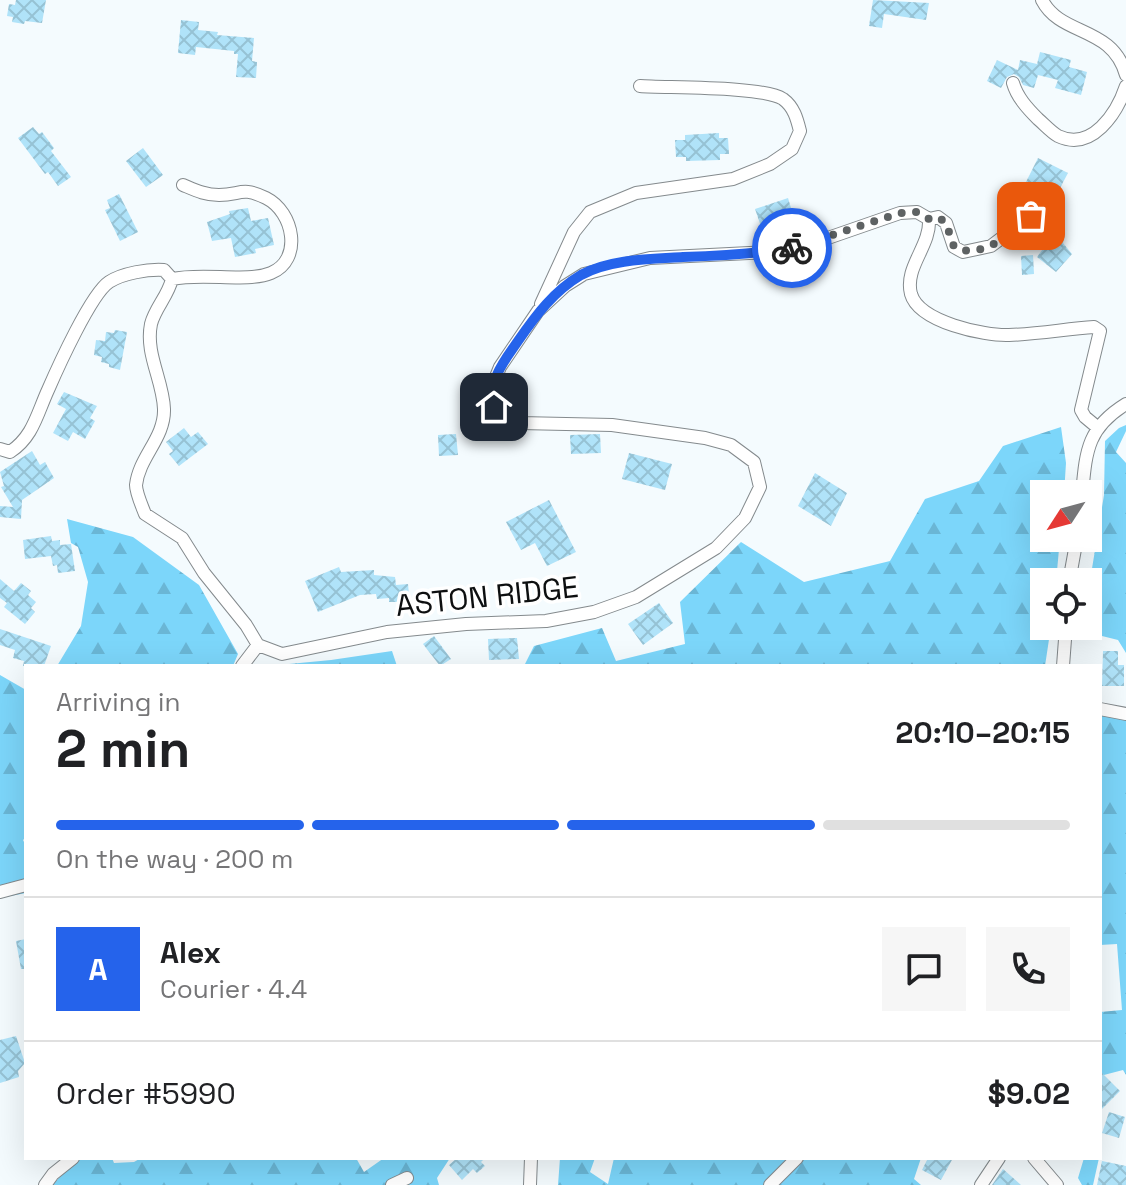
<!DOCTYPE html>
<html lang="en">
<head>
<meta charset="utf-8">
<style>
  :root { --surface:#fff; --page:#f6f6f6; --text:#202124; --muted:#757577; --line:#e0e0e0; --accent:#2563eb }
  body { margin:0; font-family:"Space Grotesk",sans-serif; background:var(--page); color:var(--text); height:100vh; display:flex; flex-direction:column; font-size:30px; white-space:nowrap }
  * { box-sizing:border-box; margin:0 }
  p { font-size:26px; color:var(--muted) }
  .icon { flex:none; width:44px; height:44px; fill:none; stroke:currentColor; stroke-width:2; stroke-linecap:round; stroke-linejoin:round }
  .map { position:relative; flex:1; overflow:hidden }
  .side { position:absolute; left:24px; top:664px; width:1078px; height:496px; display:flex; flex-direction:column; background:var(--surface); border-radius:0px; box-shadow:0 8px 32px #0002 }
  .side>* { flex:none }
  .needle { width:52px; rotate:234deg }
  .fabs { position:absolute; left:1030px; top:480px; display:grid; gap:16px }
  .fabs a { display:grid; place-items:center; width:72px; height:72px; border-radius:0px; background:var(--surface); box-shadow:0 8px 32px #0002; font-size:40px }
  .pin { position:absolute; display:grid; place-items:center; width:68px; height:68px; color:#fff; margin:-34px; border-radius:16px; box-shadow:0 4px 12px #0006 }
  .courier { position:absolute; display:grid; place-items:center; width:80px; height:80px; margin:-40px; border:6px solid #2563eb; border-radius:50%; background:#fff; color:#222; box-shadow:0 2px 10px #0007 }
  .headline em { font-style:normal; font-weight:700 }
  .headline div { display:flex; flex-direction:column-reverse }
  .headline { display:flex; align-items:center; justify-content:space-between; height:136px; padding:0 32px }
  h1 { font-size:52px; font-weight:700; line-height:60px }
  .bar { display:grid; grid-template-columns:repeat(4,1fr); gap:12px 8px; align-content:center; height:96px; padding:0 32px }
  .bar i { height:10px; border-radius:6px; background:var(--line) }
  .bar .on { background:var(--accent) }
  .bar p { grid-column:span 4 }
  .line { display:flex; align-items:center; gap:20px; padding:0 32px; border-top:2px solid var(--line) }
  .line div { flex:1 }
  .round { display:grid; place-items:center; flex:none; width:84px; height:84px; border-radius:0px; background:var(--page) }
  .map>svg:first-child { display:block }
</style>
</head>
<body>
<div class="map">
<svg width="1126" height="1185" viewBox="0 0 1126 1185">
  <defs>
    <pattern id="forest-firs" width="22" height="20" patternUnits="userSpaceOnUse" patternTransform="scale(2)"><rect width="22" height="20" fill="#7cd6fa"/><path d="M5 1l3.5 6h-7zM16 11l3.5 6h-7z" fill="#6ab6d5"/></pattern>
    <pattern id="building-cross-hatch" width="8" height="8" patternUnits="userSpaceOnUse" patternTransform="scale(2)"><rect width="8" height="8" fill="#b0e3f9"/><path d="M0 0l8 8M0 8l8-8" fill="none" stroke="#96c2d4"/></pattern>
  </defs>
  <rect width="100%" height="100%" fill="#f4fbfe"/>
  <path fill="url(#forest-firs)" d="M1126,425V431L1116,452L1126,463V653L1118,640L1082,631L1083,626H1088V593L1104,495L1105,441L1119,428Z
    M1061,427L1066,463L1064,494H1044V538H1060L1056,582H1044V626H1051L1045,666H524L534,646L602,628L616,661L685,644L680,602L741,542L804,582L890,561L925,499L979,481L1003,446Z
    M67,519L133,537L199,585L238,654L233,666H57L81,626L88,582L78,547L71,543Z
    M392,651L397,666H268L331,660Z
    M0,675L26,690V837L23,840L26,846V893L0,898Z
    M1100,716H1126V1075L1123,1070L1100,1076V1012L1122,1010L1117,944L1100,945Z
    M79,1158H112L114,1163L134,1162L141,1158H356L364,1172L384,1158H450L437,1178L439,1185H52Z
    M560,1158H595L590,1172L608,1184L614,1158H921L914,1179L921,1185H558Z
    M1084,1158H1099L1093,1185H1082L1078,1178Z"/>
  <path fill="url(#building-cross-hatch)" d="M16,0H46L42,23L25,21L24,24L12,22L13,17L7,16L9,4L15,5Z
    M873,0L929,3L926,20L884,14L882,28L869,26Z
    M181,20L199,22L198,30L218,32L217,35L254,38L252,61L257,62L256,78L236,77L238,54H234V51L196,47L195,55L178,53Z
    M1040,52L1071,60L1069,67L1087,72L1081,95L1055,88L1058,80L1038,75L1034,88L1023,85L1019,77L1014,74L1007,77L1001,88L987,81L997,60L1018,70L1020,60L1037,64Z
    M33,127L39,134L42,132L54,148L51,151L71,177L58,186L48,172L45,174L18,138Z
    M719,133V138H728L729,154H720V160L686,161V157H676L675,140H685V135Z
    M143,148L163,175L146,187L126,161Z
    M1038,158L1068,173L1052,203L1037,196L1040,190L1026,182Z
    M119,194L138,232L120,241L105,210L110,208L107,200Z
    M788,198L798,231L766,241L755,209Z
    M248,208L251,221L268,218L274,245L255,249L256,253L235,257L231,238L212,241L207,222L230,214L229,211Z
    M1065,234L1063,243L1072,254L1056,272L1037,257L1048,242L1049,235Z
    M1033,255L1034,274L1022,275L1021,256Z
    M115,330L127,332L120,370L109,367V364L101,362L102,357L94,355L96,340L105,341L106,332L114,333Z
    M64,392L97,406L90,418L95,421L85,439L73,432L68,441L53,433L66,409L57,404Z
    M184,428L191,437L198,432L208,444L179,466L169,454L173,451L166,442Z
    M456,434L458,455L439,456L438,435Z
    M600,434L601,453L571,454L570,435Z
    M32,451L40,465L45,462L54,478L22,500L21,519L0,517V506L13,507L1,487L4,486L0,472Z
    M629,453L672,464L665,490L622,479Z
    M815,473L847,493L831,526L798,506Z
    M549,500L576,552L547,566L535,543L521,550L506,522Z
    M51,536L52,541L60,540V545L71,544L75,571L58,573L57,565L53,566L51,556L25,559L23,540Z
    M339,567L341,572L374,570V575L395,577L396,585L408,584L410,605L398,606L397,602H389V598L377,599L376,594L360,595L318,612L305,581Z
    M0,579L14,591L21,583L31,591L28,595L36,602L31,608L35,612L25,624L4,607L7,603L0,598Z
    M659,603L673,623L643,645L628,624Z
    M0,629L51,646L44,666H23L24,661L13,658L15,650L0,645Z
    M434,636L451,659L440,666L423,644Z
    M517,638L519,659L489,660L488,639Z
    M1103,651H1118V665H1124V686H1102Z
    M26,939V969H21L16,941Z
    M16,1036L25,1063L18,1071L19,1077L0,1083V1040Z
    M1100,1071L1120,1091L1100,1111Z
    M1109,1112L1125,1117L1119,1138L1102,1133Z
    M457,1158H485L481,1162L485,1166L477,1173L473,1169L462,1180L449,1165Z
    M928,1158H953L941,1180L922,1170Z
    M1102,1161L1126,1166V1185H1097Z
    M1003,1169L1021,1185H992Z"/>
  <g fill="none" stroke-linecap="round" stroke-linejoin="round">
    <defs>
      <path id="minor" d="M1042,0C1061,37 1112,25 1126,75
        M1013,83C1017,97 1027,108 1038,119C1044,124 1051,132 1058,136C1092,152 1117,113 1126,86
        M929,219L938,217L946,223L954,247L963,252L991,246L1031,216
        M172,279C204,272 246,283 271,273C303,260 294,212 266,198C241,186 241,195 219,195C205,195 195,190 183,185
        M541,304L574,232L590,212L636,193L733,179L770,164L792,149L800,131C797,119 794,107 783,99C763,86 668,88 640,86
        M0,449L10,452C33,437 37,414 48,390C58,367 91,294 109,282C123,273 148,269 164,270L172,279C168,296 155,308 151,324C145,354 163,380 164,409C165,438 139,457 136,485C136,493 142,506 145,514L182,538L204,573L246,625L258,645
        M1082,494C1086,451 1087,428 1126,404
        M1069,582L1077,538
        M258,645L282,654L387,632L466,624L546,621L594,612L636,597L716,548L745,518L760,487L754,462L731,445L705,438L612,425L520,423L504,417L494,407L491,389L500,367L538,311L565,286L584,274L650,258L770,252L802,247L900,213L917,212L929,219C931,246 904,267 911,294C919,322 984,336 1009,335C1038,334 1066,329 1094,327L1100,331L1081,410L1085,417L1097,427
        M242,666L258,645
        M1063,666L1066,626
        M1100,709L1126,714
        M0,892L26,885
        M1034,1158L1057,1185
        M45,1185L53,1174L73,1158
        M392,1185L407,1178
        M530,1185L531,1158
        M770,1185L797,1158
        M981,1185L999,1158"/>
    </defs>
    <use href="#minor" stroke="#848a8d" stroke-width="14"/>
    <use href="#minor" stroke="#fff" stroke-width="12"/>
  </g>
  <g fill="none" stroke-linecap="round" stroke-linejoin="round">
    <path stroke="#5e6263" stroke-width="8" stroke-dasharray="0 14.4" d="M792,248L900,213L917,212L929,219L938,217L946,223L954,247C981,261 1012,233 1031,216"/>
    <path stroke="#2563eb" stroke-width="10" d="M494,407C489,378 503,363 518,341C536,315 554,291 581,275C610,259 651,259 683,257C719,256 756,254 792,248"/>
  </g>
  <g text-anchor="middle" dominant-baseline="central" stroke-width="7" stroke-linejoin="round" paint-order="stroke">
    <g font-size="30" fill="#0d0f10" stroke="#fff">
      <text transform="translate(487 596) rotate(-6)">ASTON RIDGE</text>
    </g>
  </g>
</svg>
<div class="fabs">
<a><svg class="needle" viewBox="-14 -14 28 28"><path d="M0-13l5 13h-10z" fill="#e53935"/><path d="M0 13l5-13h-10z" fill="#757577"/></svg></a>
<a><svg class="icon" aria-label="locate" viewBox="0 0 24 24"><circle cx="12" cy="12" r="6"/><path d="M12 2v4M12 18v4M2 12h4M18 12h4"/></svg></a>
</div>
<div class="pin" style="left:1031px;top:216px;background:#ea580c"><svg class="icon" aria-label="bag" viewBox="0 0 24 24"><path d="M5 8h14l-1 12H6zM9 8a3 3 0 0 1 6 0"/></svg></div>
<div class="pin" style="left:494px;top:407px;background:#1f2937"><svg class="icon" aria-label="home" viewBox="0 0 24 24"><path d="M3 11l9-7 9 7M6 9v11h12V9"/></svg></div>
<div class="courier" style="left:792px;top:248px"><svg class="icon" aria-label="bike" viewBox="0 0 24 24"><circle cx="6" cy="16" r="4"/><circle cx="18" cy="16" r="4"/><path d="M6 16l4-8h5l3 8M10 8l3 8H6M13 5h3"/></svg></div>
<section class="side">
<div class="headline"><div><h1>2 min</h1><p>Arriving in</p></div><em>20:10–20:15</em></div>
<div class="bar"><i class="on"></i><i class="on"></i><i class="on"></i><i></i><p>On the way · 200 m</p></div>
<div class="line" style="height:144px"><b class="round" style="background:var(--accent);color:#fff">A</b><div><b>Alex</b><p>Courier · 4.4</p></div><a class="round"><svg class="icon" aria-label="chat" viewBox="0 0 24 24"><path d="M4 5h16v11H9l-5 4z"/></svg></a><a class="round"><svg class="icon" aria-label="phone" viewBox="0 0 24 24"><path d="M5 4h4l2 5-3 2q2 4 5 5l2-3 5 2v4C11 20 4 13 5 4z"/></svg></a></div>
<div class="line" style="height:104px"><div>Order #5990</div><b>$9.02</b></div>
</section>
</div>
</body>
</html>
